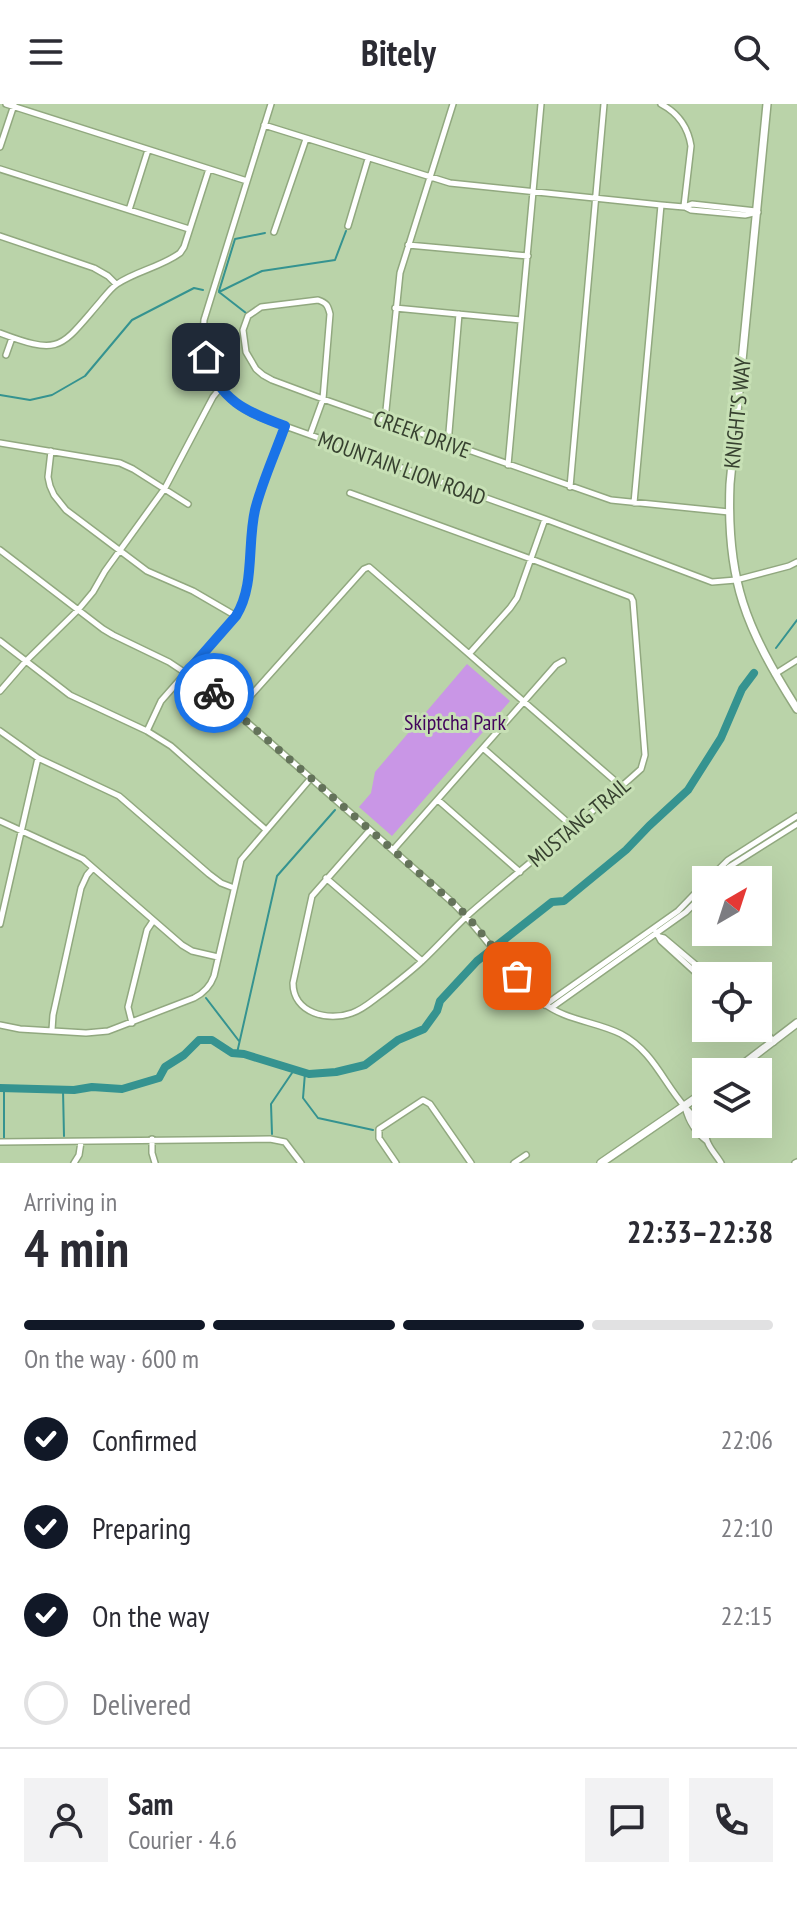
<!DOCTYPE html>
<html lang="en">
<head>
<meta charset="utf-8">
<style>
  :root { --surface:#fff; --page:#f2f2f3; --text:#2b2b33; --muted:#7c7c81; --line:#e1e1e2; --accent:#111827 }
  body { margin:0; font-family:"PT Sans Narrow",sans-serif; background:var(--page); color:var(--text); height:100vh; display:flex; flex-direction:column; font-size:30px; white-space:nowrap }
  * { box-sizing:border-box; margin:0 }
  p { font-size:26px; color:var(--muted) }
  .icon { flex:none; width:44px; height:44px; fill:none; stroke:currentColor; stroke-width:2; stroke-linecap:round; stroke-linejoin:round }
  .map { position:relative; height:1059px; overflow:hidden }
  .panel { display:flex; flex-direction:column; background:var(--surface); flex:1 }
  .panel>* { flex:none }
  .needle { width:52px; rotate:39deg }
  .controls { position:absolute; left:692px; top:762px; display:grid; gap:16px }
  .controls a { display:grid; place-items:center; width:80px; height:80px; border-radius:0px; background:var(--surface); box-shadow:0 8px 32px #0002; font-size:40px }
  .pin { position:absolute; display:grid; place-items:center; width:68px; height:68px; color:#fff; margin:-34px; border-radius:16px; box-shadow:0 4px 12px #0006 }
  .courier { position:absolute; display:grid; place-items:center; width:80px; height:80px; margin:-40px; border:6px solid #1a73e8; border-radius:50%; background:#fff; color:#222; box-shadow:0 2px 10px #0007 }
  .summary em { font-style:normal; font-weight:800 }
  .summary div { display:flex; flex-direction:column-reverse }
  .summary { display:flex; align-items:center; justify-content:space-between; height:136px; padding:0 24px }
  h1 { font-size:52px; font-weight:800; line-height:60px }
  .bar { display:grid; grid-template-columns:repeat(4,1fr); gap:12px 8px; align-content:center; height:96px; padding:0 24px }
  .bar i { height:10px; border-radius:6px; background:var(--line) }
  .bar .active { background:var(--accent) }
  .bar p { grid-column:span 4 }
  .line { display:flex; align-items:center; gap:20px; padding:0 24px; border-top:2px solid var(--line) }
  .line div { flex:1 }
  .round { display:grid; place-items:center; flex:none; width:84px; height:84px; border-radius:0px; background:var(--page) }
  ol { padding:0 24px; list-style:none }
  li { display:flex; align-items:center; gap:24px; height:88px }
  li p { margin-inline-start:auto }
  li .icon { padding:8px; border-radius:50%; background:var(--accent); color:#fff; stroke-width:4 }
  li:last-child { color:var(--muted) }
  li i { width:44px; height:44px; border:4px solid var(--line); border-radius:50% }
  header { display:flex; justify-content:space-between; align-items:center; height:104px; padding:0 24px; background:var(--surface); font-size:36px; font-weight:800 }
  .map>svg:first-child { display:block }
</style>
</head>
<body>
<header><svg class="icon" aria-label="menu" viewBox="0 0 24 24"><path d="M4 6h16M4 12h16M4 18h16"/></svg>Bitely<svg class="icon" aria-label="search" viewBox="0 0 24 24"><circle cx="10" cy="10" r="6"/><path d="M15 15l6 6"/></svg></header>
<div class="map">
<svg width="797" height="1059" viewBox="0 0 797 1059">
  <rect width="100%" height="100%" fill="#bad3a9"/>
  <path fill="#c996e6" d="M467,560L510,597L392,732L359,703L371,689L375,668Z"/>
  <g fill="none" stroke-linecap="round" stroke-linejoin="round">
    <path stroke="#359390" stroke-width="2" d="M219,187L235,135L265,129
      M219,188L262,167L335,156L346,127
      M219,188L246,209
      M0,291L30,296L52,291L85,272L132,216L194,184L203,186
      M776,544L797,516
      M206,894L239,937
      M237,949L277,772L335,706
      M305,969L303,994L318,1014L373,1026
      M4,984V1034
      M63,986L64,1032
      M272,1030L271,1000L294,966"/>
    <path stroke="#359390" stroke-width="8" d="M0,984L74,986L92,983L122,985L159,974L165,963L184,951L199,936H212L232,949L244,950L309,970L336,968L365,961L398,936L424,925L437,907L440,897L477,857L552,798L564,797L626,746L649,722L688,686L721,634L742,585L754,569"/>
    <defs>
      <path id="minor" d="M6,0L247,77
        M271,0L204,216C201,251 213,286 244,305C256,313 271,317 285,322L545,415L712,478L736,476L789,462L797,458
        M661,0C678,9 688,23 691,42L684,102
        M264,21L450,79L661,101L684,103L692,100L756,107
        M0,43L14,1
        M0,65L189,125
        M685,103L691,106L745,111L758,108
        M129,106L148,46
        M348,122L368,55
        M274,128L306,35
        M0,132L94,164L108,172L116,180
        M408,141L528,152
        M395,204L521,216
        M0,229C61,252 60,244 100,198C105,192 111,184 117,180C136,167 161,163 180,149L184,143L209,65
        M6,251L12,234
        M385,316L400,169L453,0
        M310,331L323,295L330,210C328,202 327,199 318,196L261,203L248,212L243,226L246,248L256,265L263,271L272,276L323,295L611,396L729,408
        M0,339L120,359L133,365L188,400
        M448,340L459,210
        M51,347L48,373L50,382L54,391L66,406L147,467L193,487L236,512
        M508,361L541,0
        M570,383L604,0
        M350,389L531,455L631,493L633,497L645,651L641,665C585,716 525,761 468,811C452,826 437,843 421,858C409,869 396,879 383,889C373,896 364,905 352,909C328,918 293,909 293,879L312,792L370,726
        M634,399L661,101
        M0,446L103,525L113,531L169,558L208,584L452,798C483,828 509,871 542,898C566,917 595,917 621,930C653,947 663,978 685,1003C692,1011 699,1018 704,1027C706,1031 706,1035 708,1039C711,1046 717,1052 721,1059
        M0,537L70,591L147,627L171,642L265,725
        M469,550L510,504L517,494L545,415
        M775,570L797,556
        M0,587L26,557L78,506L93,488L105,467L165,384L213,293L221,283
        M236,608L364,465L369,463L622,683
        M0,627L38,654L119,692L209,770L221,779L234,784
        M147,627L161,597L236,512C255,482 247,440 255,406C262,378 275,350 285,322
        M483,644L573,723
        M438,696L520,768
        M0,717L83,755L182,841L192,847L218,853
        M393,746L556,561L563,557
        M326,774L422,857
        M708,776L728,756L797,712
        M716,776L729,763L797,720
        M0,820L38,654
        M656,828L661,837L706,878
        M660,833L664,834L709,872
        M545,901L678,807L706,778
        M551,904L686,808L706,788
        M132,919L128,903L147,826L153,817
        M758,919L774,938
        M0,921L20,925L86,929L108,927L194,894C204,889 210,883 214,872L241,756L311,674
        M755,924L765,930
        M52,926L53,911L81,784L87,771L93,764
        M685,1003C689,1018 695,1028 707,1037
        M152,1035V1049L155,1059
        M0,1038L270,1035L285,1038L301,1059
        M74,1059L79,1051L81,1038
        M396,1059L379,1034V1025L423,996L430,1000L471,1059
        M514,1059L526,1051
        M795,1059L797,1058"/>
      <path id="major" d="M767,0L730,380C726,477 746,524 797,605
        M733,968L797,919
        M601,1059L706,987"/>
    </defs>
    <use href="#minor" stroke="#91a87f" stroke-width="8"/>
    <use href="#major" stroke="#91a87f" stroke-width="10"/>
    <use href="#minor" stroke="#fff" stroke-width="5"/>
    <use href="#major" stroke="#fff" stroke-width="7"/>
  </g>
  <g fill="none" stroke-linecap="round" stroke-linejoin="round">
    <path stroke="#64735a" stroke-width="8" stroke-dasharray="0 14.4" d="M214,589L452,798L467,812L517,872"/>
    <path stroke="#1a73e8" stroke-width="10" d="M206,253C218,296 247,308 285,322C275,350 262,378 255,406C247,441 255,482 236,512L187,568L214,589"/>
  </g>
  <g text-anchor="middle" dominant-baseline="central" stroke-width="6" stroke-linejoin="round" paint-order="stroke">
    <g font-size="22" fill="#36402f" stroke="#c7e0b5">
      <text transform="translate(737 309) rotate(-84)">KNIGHT'S WAY</text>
      <text transform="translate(422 330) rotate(20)">CREEK DRIVE</text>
      <text transform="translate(402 364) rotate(20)">MOUNTAIN LION ROAD</text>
      <text transform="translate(579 718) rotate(-40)">MUSTANG TRAIL</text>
    </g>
    <g font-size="22" fill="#42045c" stroke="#c7e0b5">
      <text x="455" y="618">Skiptcha Park</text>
    </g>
  </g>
</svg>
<div class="controls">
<a><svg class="needle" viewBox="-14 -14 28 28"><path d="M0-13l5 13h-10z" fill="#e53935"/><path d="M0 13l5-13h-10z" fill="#7c7c81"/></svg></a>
<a><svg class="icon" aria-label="locate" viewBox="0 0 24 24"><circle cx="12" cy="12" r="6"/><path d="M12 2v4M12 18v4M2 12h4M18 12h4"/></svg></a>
<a><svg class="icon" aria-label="layers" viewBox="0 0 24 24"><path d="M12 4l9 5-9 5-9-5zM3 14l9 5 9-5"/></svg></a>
</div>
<div class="pin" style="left:517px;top:872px;background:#ea580c"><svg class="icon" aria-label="bag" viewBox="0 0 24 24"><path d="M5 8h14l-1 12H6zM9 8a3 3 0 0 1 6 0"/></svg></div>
<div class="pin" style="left:206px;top:253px;background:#1f2937"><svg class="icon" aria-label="home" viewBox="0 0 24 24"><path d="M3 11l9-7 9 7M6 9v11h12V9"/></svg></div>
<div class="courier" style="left:214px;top:589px"><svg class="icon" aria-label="bike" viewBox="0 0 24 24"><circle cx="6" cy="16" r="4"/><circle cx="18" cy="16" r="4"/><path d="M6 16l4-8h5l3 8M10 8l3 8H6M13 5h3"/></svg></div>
</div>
<section class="panel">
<div class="summary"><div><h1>4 min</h1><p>Arriving in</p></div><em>22:33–22:38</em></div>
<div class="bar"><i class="active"></i><i class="active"></i><i class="active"></i><i></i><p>On the way · 600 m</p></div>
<ol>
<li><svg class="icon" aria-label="check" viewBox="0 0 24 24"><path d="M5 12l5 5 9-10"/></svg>Confirmed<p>22:06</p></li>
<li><svg class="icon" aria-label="check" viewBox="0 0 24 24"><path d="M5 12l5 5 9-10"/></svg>Preparing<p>22:10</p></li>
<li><svg class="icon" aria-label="check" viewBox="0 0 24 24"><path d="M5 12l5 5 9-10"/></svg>On the way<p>22:15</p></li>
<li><i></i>Delivered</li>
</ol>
<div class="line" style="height:144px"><a class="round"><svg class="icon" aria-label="person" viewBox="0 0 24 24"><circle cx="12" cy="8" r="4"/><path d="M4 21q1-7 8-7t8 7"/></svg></a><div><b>Sam</b><p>Courier · 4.6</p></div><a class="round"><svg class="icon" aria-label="chat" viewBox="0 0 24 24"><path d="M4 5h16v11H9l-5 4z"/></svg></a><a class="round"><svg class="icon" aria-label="phone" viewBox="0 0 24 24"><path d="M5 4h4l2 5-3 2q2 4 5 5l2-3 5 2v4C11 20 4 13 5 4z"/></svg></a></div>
</section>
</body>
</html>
